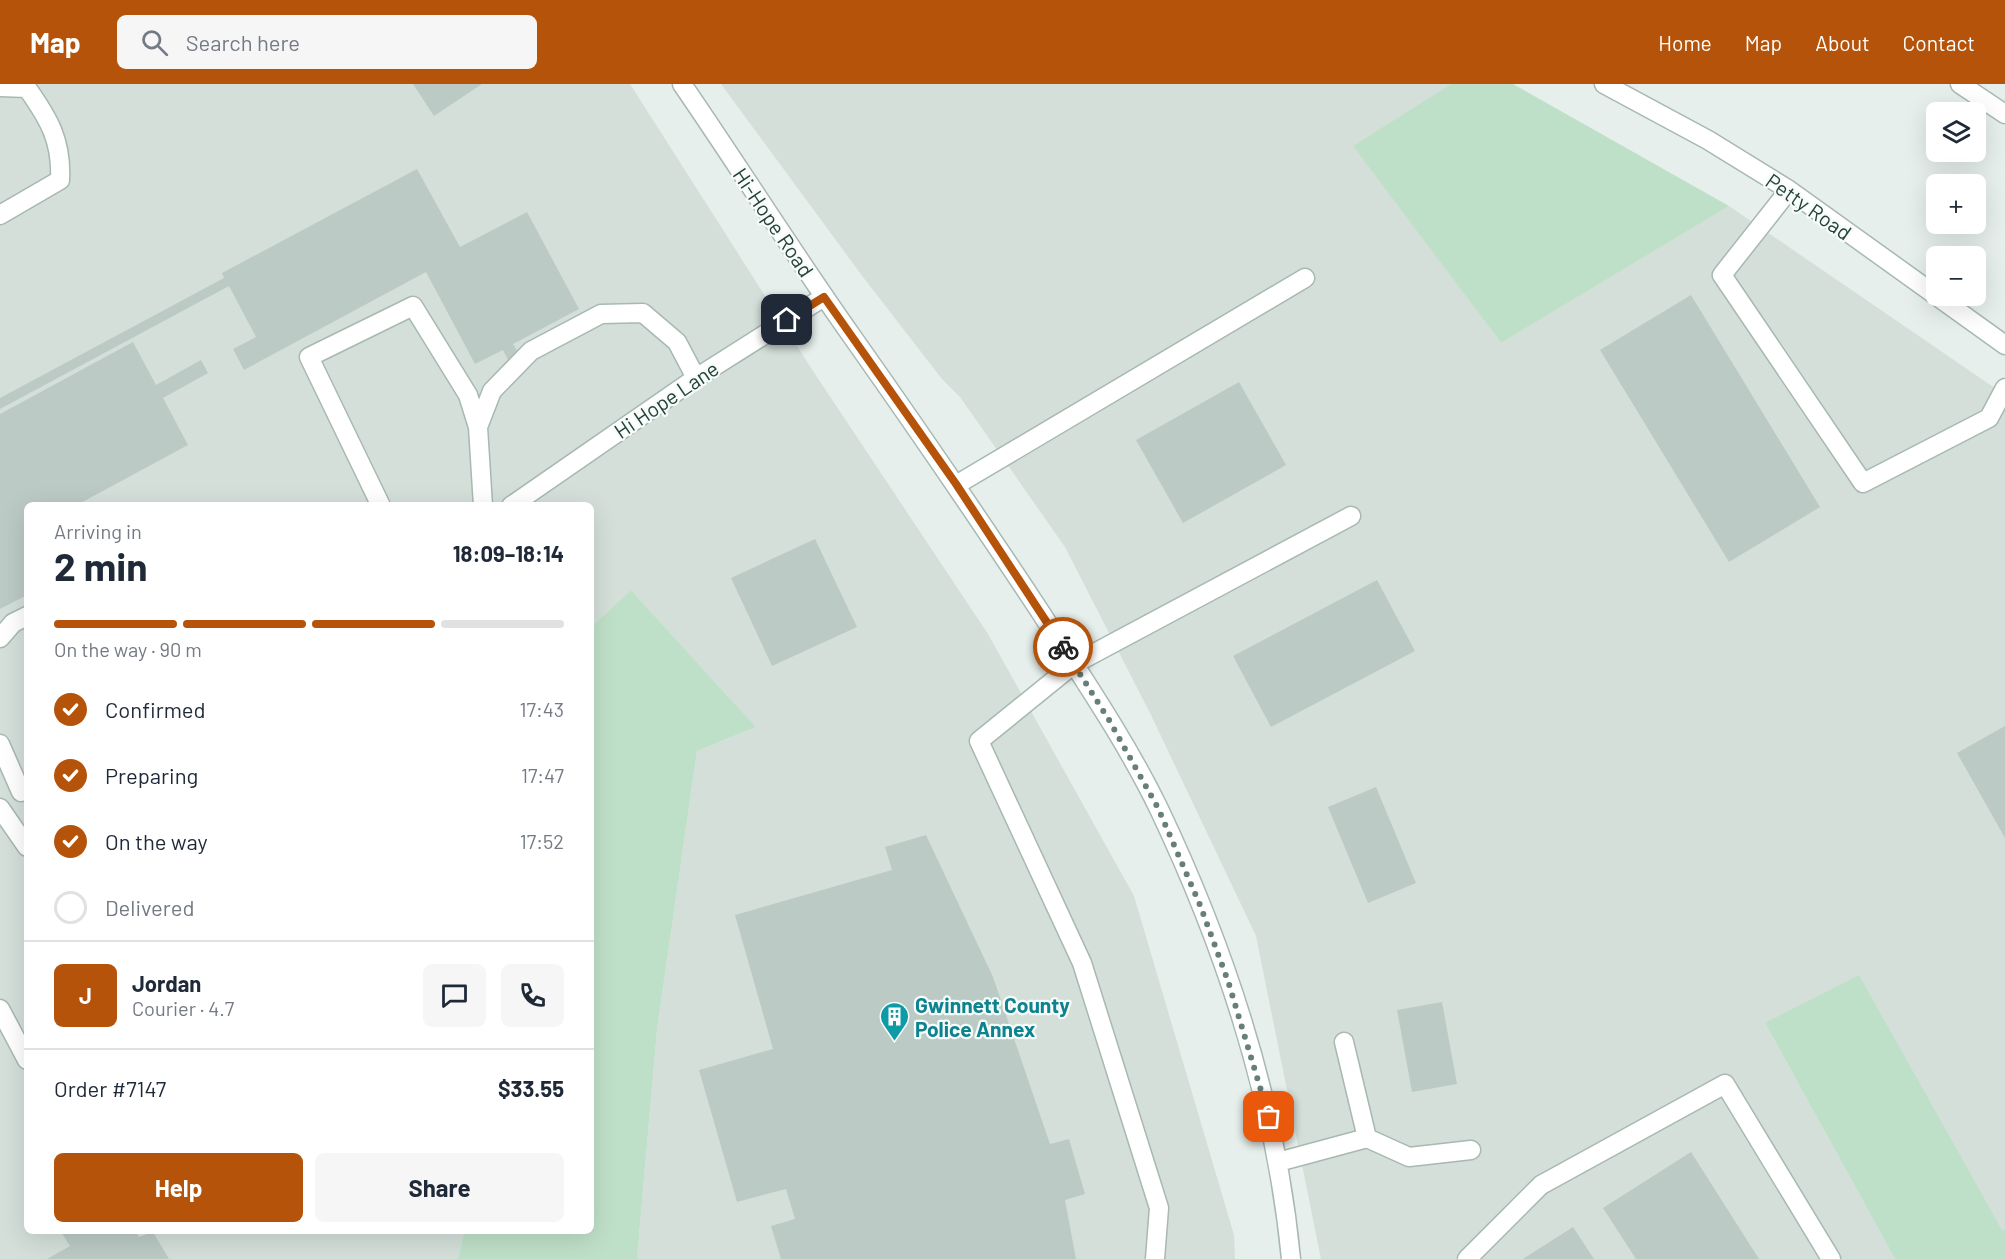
<!DOCTYPE html>
<html lang="en">
<head>
<meta charset="utf-8">
<style>
  :root { --surface:#fff; --page:#f6f6f7; --text:#1f2937; --muted:#747a83; --line:#e0e1e3; --accent:#b45309 }
  body { margin:0; font-family:Barlow,sans-serif; background:var(--page); color:var(--text); height:100vh; display:flex; flex-direction:column; font-size:22px; white-space:nowrap }
  * { box-sizing:border-box; margin:0 }
  p { font-size:20px; color:var(--muted) }
  .icon { flex:none; width:33px; height:33px; fill:none; stroke:currentColor; stroke-width:2; stroke-linecap:round; stroke-linejoin:round }
  .map { position:relative; flex:1; overflow:hidden }
  .details { position:absolute; left:24px; top:418px; width:570px; height:732px; display:flex; flex-direction:column; background:var(--surface); border-radius:9px; box-shadow:0 6px 24px #0002 }
  .details>* { flex:none }
  .fabs { position:absolute; left:1926px; top:18px; display:grid; gap:12px }
  .fabs a { display:grid; place-items:center; width:60px; height:60px; border-radius:9px; background:var(--surface); box-shadow:0 6px 24px #0002; font-size:30px }
  .pin { position:absolute; display:grid; place-items:center; width:51px; height:51px; color:#fff; margin:-26px; border-radius:12px; box-shadow:0 3px 9px #0006 }
  .courier { position:absolute; display:grid; place-items:center; width:60px; height:60px; margin:-30px; border:4px solid #b45309; border-radius:50%; background:#fff; color:#222; box-shadow:0 2px 8px #0007 }
  .head em { font-style:normal; font-weight:700 }
  .head div { display:flex; flex-direction:column-reverse }
  .head { display:flex; align-items:center; justify-content:space-between; height:102px; padding:0 30px }
  h1 { font-size:39px; font-weight:700; line-height:45px }
  .bar { display:grid; grid-template-columns:repeat(4,1fr); gap:9px 6px; align-content:center; height:72px; padding:0 30px }
  .bar i { height:8px; border-radius:4px; background:var(--line) }
  .bar .active { background:var(--accent) }
  .bar p { grid-column:span 4 }
  .line { display:flex; align-items:center; gap:15px; padding:0 30px; border-top:2px solid var(--line) }
  .line div { flex:1 }
  .round { display:grid; place-items:center; flex:none; width:63px; height:63px; border-radius:9px; background:var(--page) }
  ol { padding:0 30px; list-style:none }
  li { display:flex; align-items:center; gap:18px; height:66px }
  li p { margin-inline-start:auto }
  li .icon { padding:6px; border-radius:50%; background:var(--accent); color:#fff; stroke-width:4 }
  li:last-child { color:var(--muted) }
  li i { width:33px; height:33px; border:3px solid var(--line); border-radius:50% }
  .cta { display:flex; gap:12px; margin-top:auto; padding:12px 30px }
  .cta a { flex:1; height:69px; border-radius:9px; background:var(--accent); color:#fff; font-size:24px; font-weight:700; line-height:69px; text-align:center }
  .cta a+a { background:var(--page); color:var(--text) }
  header { display:flex; align-items:center; gap:36px; box-sizing:border-box; height:84px; padding:0 30px; background:var(--accent); color:#fff }
  header strong { font-size:28px }
  nav { display:flex; gap:33px; margin-inline-start:auto; font-size:21px }
  .search { width:420px; height:54px; background:var(--page); display:flex; align-items:center; gap:15px; box-sizing:border-box; padding:0 21px; border-radius:9px; color:var(--muted); font-size:22px }
  .map>svg:first-child { display:block }
</style>
</head>
<body>
<header>
<strong>Map</strong>
<div class="search"><svg class="icon" aria-label="search" viewBox="0 0 24 24"><circle cx="10" cy="10" r="6"/><path d="M15 15l6 6"/></svg>Search here</div>
<nav><a>Home</a><a>Map</a><a>About</a><a>Contact</a></nav>
</header>
<div class="map">
<svg width="2005" height="1175" viewBox="0 0 2005 1175">
  <rect width="100%" height="100%" fill="#e6efeb"/>
  <path fill="#d4dfda" d="M0,0H630L813,287L988,550L1134,812L1234,1151L1235,1175H637L657,946L697,667L756,643L631,506L591,543V422H27V1148H464L458,1175H0Z
    M721,0H1451L1354,62L1501,259L1729,122L2005,311V1145L2002,1146L1765,939L1895,1175H1321L1256,852L1151,631L1065,463L960,313L942,295L863,193Z"/>
  <path fill="#bfe0c8" d="M1451,0H1513L1729,122L1501,259L1353,62Z
    M631,506L756,643L697,667L657,946L637,1175H458L464,1148H591V543Z
    M1859,891L2002,1146L2005,1145V1175H1895L1765,939Z"/>
  <path fill="#bbcac4" d="M413,0H482L434,32Z
    M417,85L460,163L527,128L579,225L513,260L519,270L508,276L503,266L475,280L426,188L244,286L233,265L256,253L229,202L0,325V314L224,194L222,189Z
    M1691,211L1820,423L1729,478L1600,266Z
    M133,258L156,301L201,276L208,289L163,314L188,361L75,422H27V511L0,525V330Z
    M1239,298L1286,381L1183,439L1136,356Z
    M815,455L857,543L772,582L731,494Z
    M1377,496L1415,567L1271,643L1233,572Z
    M2005,642V754L1957,669Z
    M1376,703L1416,799L1368,819L1328,723Z
    M926,751L993,893L1050,1060L1069,1055L1085,1110L1065,1116L1076,1175H781L771,1142L795,1135L786,1105L737,1118L699,986L773,965L735,831L892,786L885,763Z
    M1442,918L1457,1000L1412,1008L1397,926Z
    M1691,1068L1759,1175H1636L1603,1124Z
    M1573,1143L1594,1175H1523Z
    M61,1148H136L139,1153L153,1148L169,1175H47L70,1162Z"/>
  <g fill="none" stroke-linecap="round" stroke-linejoin="round">
    <defs>
      <path id="minor" d="M682,0C739,83 793,169 851,251C916,343 979,435 1041,529C1082,593 1126,657 1159,725C1226,866 1276,1019 1291,1175
        M1604,0L1708,56L1789,106L2005,261
        M1960,0L2005,30
        M0,3L27,4C49,35 62,57 60,96L0,131
        M1789,106L1722,191L1863,399L1989,334L2005,304
        M956,401L1305,194
        M381,422L309,273L413,222L468,311L478,343
        M483,422L478,343L492,307L531,267L601,230L643,229L677,258L696,294
        M511,422L696,294L824,213
        M0,554L13,539L27,532
        M0,660L21,708
        M0,724L27,763
        M0,925L27,976
        M1367,1054L1409,1073L1471,1066
        M1278,1078L1367,1054L1344,958
        M1155,1175L1159,1124L1082,879L979,657L1074,580L1351,432
        M1467,1175L1541,1101L1725,1000L1831,1175"/>
    </defs>
    <use href="#minor" stroke="#a8b8b2" stroke-width="21"/>
    <use href="#minor" stroke="#fff" stroke-width="18"/>
  </g>
  <g fill="none" stroke-linecap="round" stroke-linejoin="round">
    <path stroke="#687f78" stroke-width="6" stroke-dasharray="0 10.8" d="M1063,563L1109,636L1158,724L1200,821L1228,897L1269,1033"/>
    <path stroke="#b45309" stroke-width="8" d="M787,236L824,213L956,400L1063,563"/>
  </g>
  <defs>
    <symbol id="building-pin" viewBox="-11 -11 22 30"><path d="M0 17L-7.5 6A9.5 9.5 0 1 1 7.5 6Z" fill="#0f9aa8" stroke="#f7fbf9"/><path d="M-4-6H4V6H1V3H-1V6H-4ZM-2.5-4.3h1.7v1.8h-1.7ZM.8-4.3h1.7v1.8H.8ZM-2.5-1h1.7V.8h-1.7ZM.8-1h1.7V.8H.8Z" fill="#fff"/></symbol>
  </defs>
  <g fill-rule="evenodd">
    <use href="#building-pin" x="878" y="916" width="33" height="45"/>
  </g>
  <g text-anchor="middle" dominant-baseline="central" stroke-width="4.5" stroke-linejoin="round" paint-order="stroke">
    <g font-size="21" fill="#24423a" stroke="#f7fbf9">
      <text transform="translate(1809 122) rotate(35)">Petty Road</text>
      <text transform="translate(774 138) rotate(56)">Hi-Hope Road</text>
      <text transform="translate(666 315) rotate(-34)">Hi Hope Lane</text>
    </g>
    <g font-size="21" font-weight="bold" fill="#0d838f" stroke="#f7fbf9" text-anchor="start">
      <text x="915" y="920">Gwinnett County<tspan x="915" dy="24">Police Annex</tspan></text>
    </g>
  </g>
</svg>
<div class="fabs">
<a><svg class="icon" aria-label="layers" viewBox="0 0 24 24"><path d="M12 4l9 5-9 5-9-5zM3 14l9 5 9-5"/></svg></a>
<a>+</a>
<a>−</a>
</div>
<div class="pin" style="left:1269px;top:1033px;background:#ea580c"><svg class="icon" aria-label="bag" viewBox="0 0 24 24"><path d="M5 8h14l-1 12H6zM9 8a3 3 0 0 1 6 0"/></svg></div>
<div class="pin" style="left:787px;top:236px;background:#1f2937"><svg class="icon" aria-label="home" viewBox="0 0 24 24"><path d="M3 11l9-7 9 7M6 9v11h12V9"/></svg></div>
<div class="courier" style="left:1063px;top:563px"><svg class="icon" aria-label="bike" viewBox="0 0 24 24"><circle cx="6" cy="16" r="4"/><circle cx="18" cy="16" r="4"/><path d="M6 16l4-8h5l3 8M10 8l3 8H6M13 5h3"/></svg></div>
<section class="details">
<div class="head"><div><h1>2 min</h1><p>Arriving in</p></div><em>18:09–18:14</em></div>
<div class="bar"><i class="active"></i><i class="active"></i><i class="active"></i><i></i><p>On the way · 90 m</p></div>
<ol>
<li><svg class="icon" aria-label="check" viewBox="0 0 24 24"><path d="M5 12l5 5 9-10"/></svg>Confirmed<p>17:43</p></li>
<li><svg class="icon" aria-label="check" viewBox="0 0 24 24"><path d="M5 12l5 5 9-10"/></svg>Preparing<p>17:47</p></li>
<li><svg class="icon" aria-label="check" viewBox="0 0 24 24"><path d="M5 12l5 5 9-10"/></svg>On the way<p>17:52</p></li>
<li><i></i>Delivered</li>
</ol>
<div class="line" style="height:108px"><b class="round" style="background:var(--accent);color:#fff">J</b><div><b>Jordan</b><p>Courier · 4.7</p></div><a class="round"><svg class="icon" aria-label="chat" viewBox="0 0 24 24"><path d="M4 5h16v11H9l-5 4z"/></svg></a><a class="round"><svg class="icon" aria-label="phone" viewBox="0 0 24 24"><path d="M5 4h4l2 5-3 2q2 4 5 5l2-3 5 2v4C11 20 4 13 5 4z"/></svg></a></div>
<div class="line" style="height:78px"><div>Order #7147</div><b>$33.55</b></div>
<div class="cta"><a>Help</a><a>Share</a></div>
</section>
</div>
</body>
</html>
